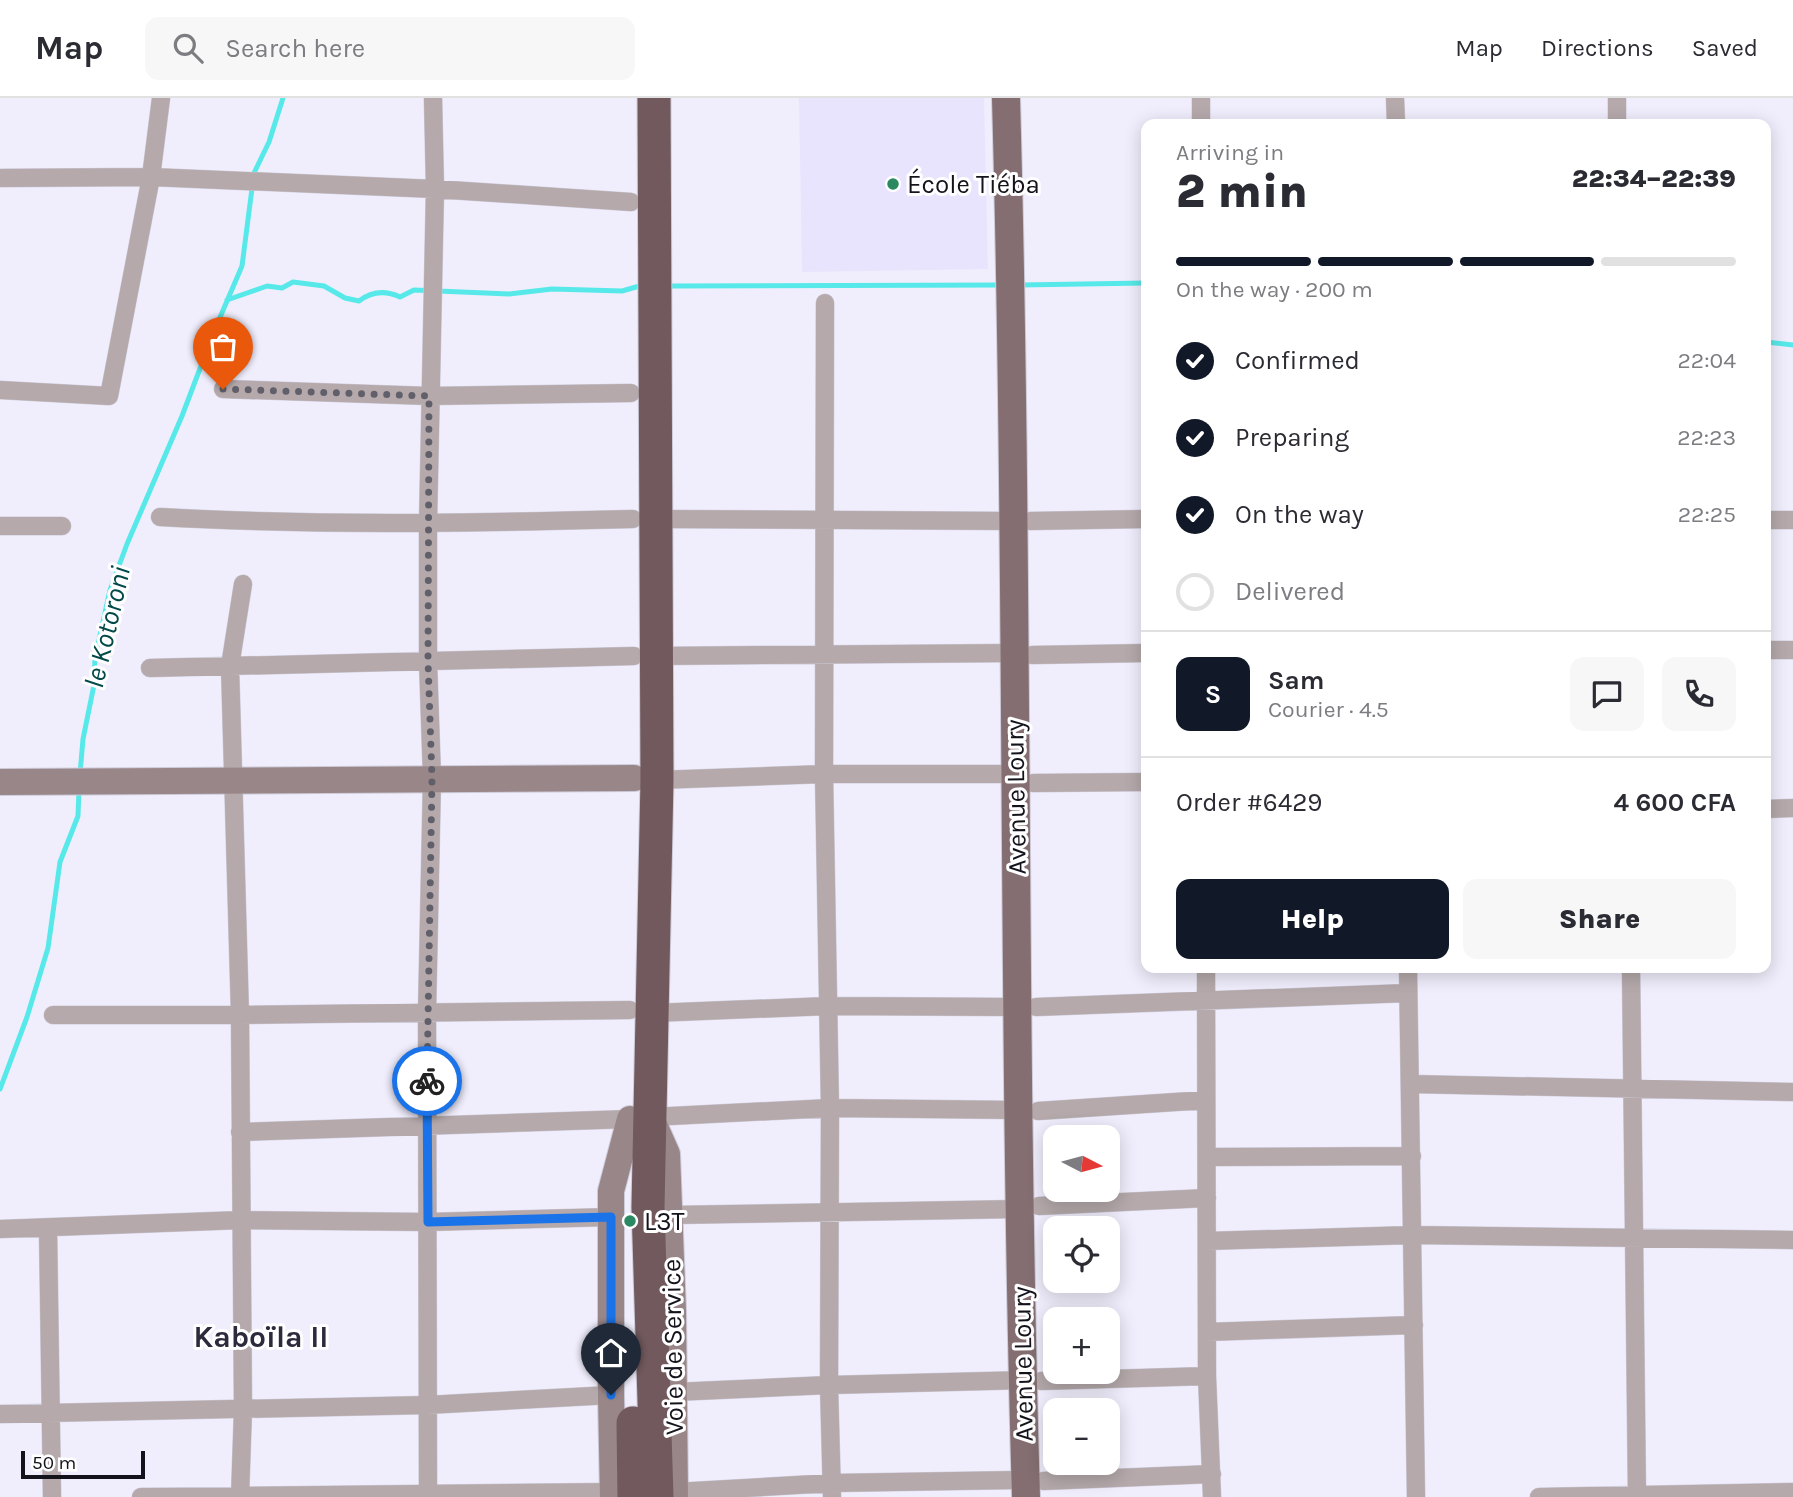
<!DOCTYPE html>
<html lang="en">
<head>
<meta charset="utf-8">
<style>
  :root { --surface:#fff; --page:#f7f7f7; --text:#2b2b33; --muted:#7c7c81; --line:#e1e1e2; --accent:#111827 }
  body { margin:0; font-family:Karla,sans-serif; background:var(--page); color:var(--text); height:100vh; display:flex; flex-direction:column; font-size:26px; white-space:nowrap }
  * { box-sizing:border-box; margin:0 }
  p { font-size:23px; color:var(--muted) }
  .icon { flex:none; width:38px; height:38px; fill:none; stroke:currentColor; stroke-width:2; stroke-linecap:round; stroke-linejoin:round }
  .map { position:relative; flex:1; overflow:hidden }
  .panel { position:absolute; left:1141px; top:21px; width:630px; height:854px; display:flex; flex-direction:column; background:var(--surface); border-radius:14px; box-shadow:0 4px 18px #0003 }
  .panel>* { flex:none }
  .needle { width:46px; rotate:96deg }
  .controls { position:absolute; left:1043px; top:1027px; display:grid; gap:14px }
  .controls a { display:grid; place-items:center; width:77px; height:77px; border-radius:14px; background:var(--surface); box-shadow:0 4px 18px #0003; font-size:35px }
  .scale { position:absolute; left:21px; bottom:18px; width:124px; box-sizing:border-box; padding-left:7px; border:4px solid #14131b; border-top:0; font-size:19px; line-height:24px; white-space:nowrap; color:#14131b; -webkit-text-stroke:5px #fff; paint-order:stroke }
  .pin { position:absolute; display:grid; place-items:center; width:60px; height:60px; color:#fff; margin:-72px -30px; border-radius:50% 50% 50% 0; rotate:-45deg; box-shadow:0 0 7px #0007 }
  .pin .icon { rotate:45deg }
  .courier { position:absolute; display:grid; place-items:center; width:70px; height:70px; margin:-35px; border:5px solid #1a73e8; border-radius:50%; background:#fff; color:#222; box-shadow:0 2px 9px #0007 }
  .headline em { font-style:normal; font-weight:800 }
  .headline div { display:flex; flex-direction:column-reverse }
  .headline { display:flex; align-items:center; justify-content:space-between; height:119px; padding:0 35px }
  h1 { font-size:46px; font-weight:800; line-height:52px }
  .bar { display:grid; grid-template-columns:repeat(4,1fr); gap:10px 7px; align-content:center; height:84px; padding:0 35px }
  .bar i { height:9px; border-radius:5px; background:var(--line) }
  .bar .active { background:var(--accent) }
  .bar p { grid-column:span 4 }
  .line { display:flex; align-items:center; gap:18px; padding:0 35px; border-top:2px solid var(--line) }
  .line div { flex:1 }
  .round { display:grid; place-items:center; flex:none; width:74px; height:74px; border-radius:14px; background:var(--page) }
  ol { padding:0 35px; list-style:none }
  li { display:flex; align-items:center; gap:21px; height:77px }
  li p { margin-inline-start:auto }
  li .icon { padding:7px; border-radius:50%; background:var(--accent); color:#fff; stroke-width:4 }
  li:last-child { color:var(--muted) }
  li i { width:38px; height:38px; border:4px solid var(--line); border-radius:50% }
  .primary-button { display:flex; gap:14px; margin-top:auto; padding:14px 35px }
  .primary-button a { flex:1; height:80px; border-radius:14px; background:var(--accent); color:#fff; font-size:28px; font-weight:800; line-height:80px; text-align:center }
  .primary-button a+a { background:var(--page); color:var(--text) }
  header { display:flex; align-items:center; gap:42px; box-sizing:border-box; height:98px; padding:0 35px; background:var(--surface); border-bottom:2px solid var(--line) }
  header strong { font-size:33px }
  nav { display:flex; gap:38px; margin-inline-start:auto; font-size:24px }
  .search { width:490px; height:63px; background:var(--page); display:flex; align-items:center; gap:18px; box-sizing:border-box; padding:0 24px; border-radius:14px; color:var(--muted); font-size:26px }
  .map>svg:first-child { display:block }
</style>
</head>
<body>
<header>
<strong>Map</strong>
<div class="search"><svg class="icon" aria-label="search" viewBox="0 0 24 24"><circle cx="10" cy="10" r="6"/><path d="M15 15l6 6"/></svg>Search here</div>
<nav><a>Map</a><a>Directions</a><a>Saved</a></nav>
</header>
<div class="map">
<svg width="1793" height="1399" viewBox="0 0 1793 1399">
  <rect width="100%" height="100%" fill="#f0eefc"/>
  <path fill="#e8e4fd" d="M799,0H984L988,171L802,174Z"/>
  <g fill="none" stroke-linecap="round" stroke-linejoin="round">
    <path stroke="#57e9e9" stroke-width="5" d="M1020,187L1146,185
      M666,188L1003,187
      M227,202L267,188L282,190L293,184L324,188L345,200L359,203C372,193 385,192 400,199L414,192L509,196L552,191L622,193L643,187
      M1766,244L1793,247
      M80,676L83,641L94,587L95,560L110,492L127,446L182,318L215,231L242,168L254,75L269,44L283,0
      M0,991L27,919L48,850L60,764L78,718L79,692"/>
    <defs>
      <path id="street" d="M1201,0V26
        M1395,0L1396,26
        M1617,0V26
        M0,80L151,79L435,91L631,104
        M825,205L824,676L830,1010L829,1287L832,1399
        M223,291L429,298L631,295
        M0,292L109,298L151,79L161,0
        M160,419C318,428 476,425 633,421
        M655,421L1013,423
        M1766,422H1793
        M1030,423L1146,421
        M0,428H62
        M1766,552H1793
        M1032,557L1146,555
        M656,558L1013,555
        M150,570L634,558
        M657,682L824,676H1016
        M1033,685L1146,684
        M1766,711L1793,710
        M1206,870L1207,1278L1212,1399
        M1408,870L1416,1399
        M1631,870L1637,1399
        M1036,909L1408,895
        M653,915L828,908L1018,909
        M53,917H240L630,912
        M1411,986L1793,994
        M1038,1013L1206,1002
        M651,1019L830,1010L1019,1012
        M240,1034L630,1021
        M1208,1059L1412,1058
        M1039,1108L1207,1100
        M670,1117L1020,1111
        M48,1130L52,1399
        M0,1131L242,1122L428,1124L611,1119
        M1207,1143L1412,1137L1793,1142
        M1207,1234L1414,1227
        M1041,1283L1207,1278
        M674,1294L829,1287L1024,1282
        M0,1316L427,1307L611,1297
        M1043,1383L1212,1376
        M675,1394L832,1385L1025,1382
        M141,1399L613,1394
        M240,1399L243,1311L240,917L230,568L243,486
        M428,1399L427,915L432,680L428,563V426L435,91L433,0
        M1539,1399L1793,1394"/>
      <path id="secondary" d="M0,684L634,680
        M652,1022L667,1056L673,1213L675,1399
        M613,1399L611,1297V1093L630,1021"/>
      <path id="primary" d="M1006,0C1019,466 1012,933 1026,1399"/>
      <path id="highway" d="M654,0L657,682L648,1109L657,1399
        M633,1325L634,1399"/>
    </defs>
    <use href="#street" stroke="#cdcbd8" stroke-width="19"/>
    <use href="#secondary" stroke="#cdcbd8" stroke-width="28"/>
    <use href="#primary" stroke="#cdcbd8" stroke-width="30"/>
    <use href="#highway" stroke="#cdcbd8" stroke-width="35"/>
    <use href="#street" stroke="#b5a9ab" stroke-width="18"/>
    <use href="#secondary" stroke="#998689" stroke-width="26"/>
    <use href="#primary" stroke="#846e71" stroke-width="28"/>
    <use href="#highway" stroke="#71595d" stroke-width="33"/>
  </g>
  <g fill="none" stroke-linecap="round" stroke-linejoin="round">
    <path stroke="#61606a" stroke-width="7" stroke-dasharray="0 12.6" d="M223,291L429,298L428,563L432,680L427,983"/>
    <path stroke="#1a73e8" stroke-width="9" d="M427,983L428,1124L611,1119V1297"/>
  </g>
  <g fill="#2b8961" stroke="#fff" stroke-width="2.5">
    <circle cx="893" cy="86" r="7"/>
    <circle cx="630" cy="1123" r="7"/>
  </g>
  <g text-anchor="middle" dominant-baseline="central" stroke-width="6" stroke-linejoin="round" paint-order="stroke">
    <g font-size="26" fill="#14131b" stroke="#fff" text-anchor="start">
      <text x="907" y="86">École Tiéba</text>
      <text x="644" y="1123">L3T</text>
    </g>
    <g font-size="26" fill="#14131b" stroke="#fff">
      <text transform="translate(1016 699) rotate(-91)">Avenue Loury</text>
      <text transform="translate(673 1249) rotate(-91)">Voie de Service</text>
      <text transform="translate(1023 1266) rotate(-91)">Avenue Loury</text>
    </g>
    <g font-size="28" font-style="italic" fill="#034949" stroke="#fff">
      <text transform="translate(107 529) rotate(-77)">le Kotoroni</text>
    </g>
    <g font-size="30" font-weight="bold" fill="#2d2a3c" stroke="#fff">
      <text x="261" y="1239">Kaboïla II</text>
    </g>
  </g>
</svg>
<div class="controls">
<a><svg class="needle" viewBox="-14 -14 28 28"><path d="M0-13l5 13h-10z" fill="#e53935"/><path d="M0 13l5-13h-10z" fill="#7c7c81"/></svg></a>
<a><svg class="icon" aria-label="locate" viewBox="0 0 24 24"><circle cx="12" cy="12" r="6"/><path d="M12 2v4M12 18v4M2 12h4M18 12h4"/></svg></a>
<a>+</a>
<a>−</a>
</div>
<div class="scale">50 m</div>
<div class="pin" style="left:223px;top:291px;background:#ea580c"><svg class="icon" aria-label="bag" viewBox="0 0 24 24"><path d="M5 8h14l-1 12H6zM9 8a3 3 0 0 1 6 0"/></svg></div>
<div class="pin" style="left:611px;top:1297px;background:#1f2937"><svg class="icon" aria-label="home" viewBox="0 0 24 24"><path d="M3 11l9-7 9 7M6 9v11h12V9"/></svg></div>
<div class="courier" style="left:427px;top:983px"><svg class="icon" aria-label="bike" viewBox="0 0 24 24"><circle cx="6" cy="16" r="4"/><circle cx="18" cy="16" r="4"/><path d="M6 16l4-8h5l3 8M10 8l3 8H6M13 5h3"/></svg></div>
<section class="panel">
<div class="headline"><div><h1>2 min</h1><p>Arriving in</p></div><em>22:34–22:39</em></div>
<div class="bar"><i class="active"></i><i class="active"></i><i class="active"></i><i></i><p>On the way · 200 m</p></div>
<ol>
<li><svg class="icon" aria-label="check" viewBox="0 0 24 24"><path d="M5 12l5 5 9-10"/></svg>Confirmed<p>22:04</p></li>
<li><svg class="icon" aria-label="check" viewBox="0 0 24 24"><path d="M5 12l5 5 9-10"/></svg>Preparing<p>22:23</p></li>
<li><svg class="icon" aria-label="check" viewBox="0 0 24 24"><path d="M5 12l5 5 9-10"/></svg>On the way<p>22:25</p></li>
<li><i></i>Delivered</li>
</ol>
<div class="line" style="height:126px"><b class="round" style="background:var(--accent);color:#fff">S</b><div><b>Sam</b><p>Courier · 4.5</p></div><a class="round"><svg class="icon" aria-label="chat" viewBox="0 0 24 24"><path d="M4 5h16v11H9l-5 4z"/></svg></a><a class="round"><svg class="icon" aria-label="phone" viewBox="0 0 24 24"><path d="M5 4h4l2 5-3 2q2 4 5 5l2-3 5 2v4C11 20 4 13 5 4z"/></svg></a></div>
<div class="line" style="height:91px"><div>Order #6429</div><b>4 600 CFA</b></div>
<div class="primary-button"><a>Help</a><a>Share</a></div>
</section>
</div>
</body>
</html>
